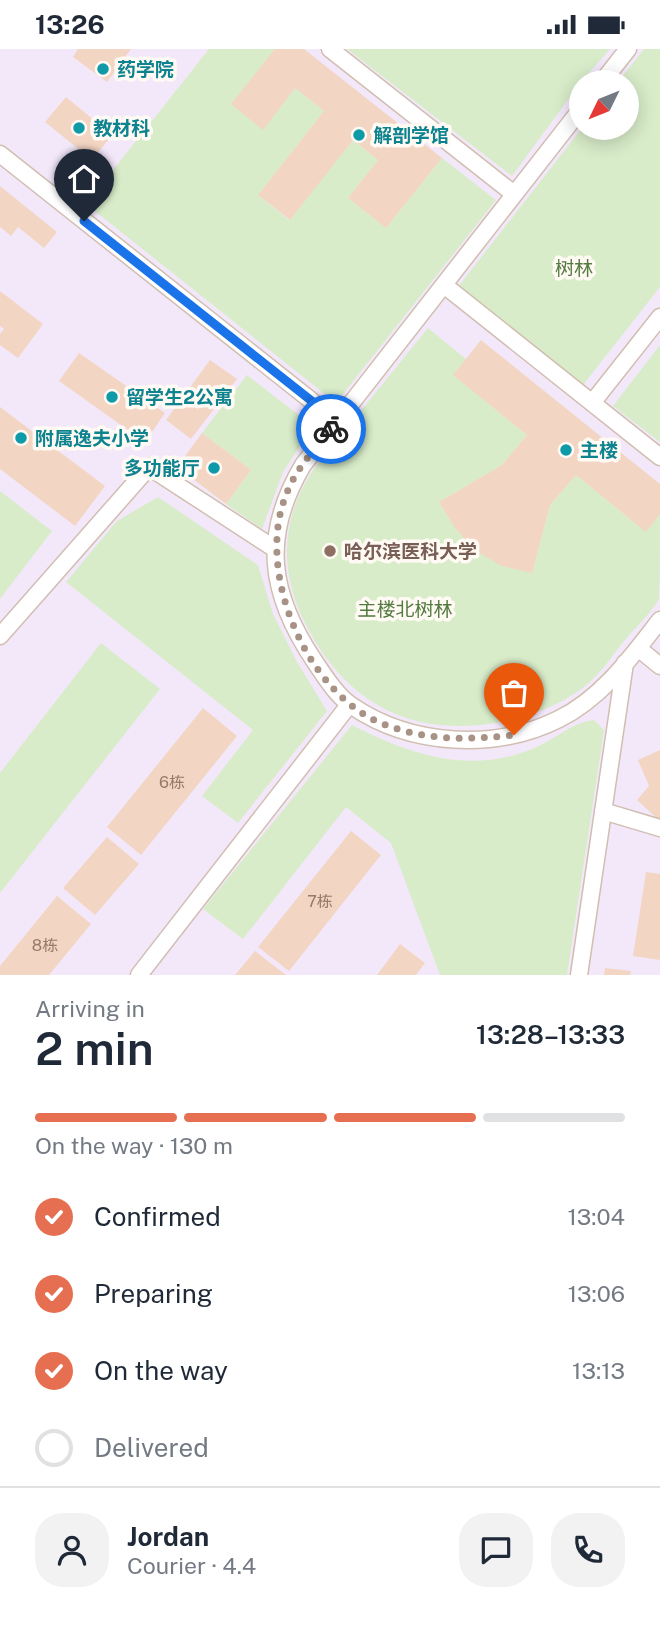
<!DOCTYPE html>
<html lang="en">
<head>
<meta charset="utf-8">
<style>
  :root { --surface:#fff; --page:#f2f2f3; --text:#1f2937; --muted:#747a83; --line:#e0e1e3; --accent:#e76f51 }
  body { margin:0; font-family:"Public Sans","Noto Sans SC",sans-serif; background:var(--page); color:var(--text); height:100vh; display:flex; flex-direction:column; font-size:26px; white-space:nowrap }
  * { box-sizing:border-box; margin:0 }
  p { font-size:23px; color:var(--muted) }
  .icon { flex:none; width:38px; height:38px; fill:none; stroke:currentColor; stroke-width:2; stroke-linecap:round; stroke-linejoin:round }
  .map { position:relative; height:926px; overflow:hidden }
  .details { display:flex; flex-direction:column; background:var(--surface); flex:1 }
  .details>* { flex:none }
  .needle { width:46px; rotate:227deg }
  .buttons { position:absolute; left:569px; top:21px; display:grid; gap:14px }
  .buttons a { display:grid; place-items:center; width:70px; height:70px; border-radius:50%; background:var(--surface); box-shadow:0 4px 18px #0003; font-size:35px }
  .pin { position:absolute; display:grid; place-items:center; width:60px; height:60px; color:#fff; margin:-72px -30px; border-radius:50% 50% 50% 0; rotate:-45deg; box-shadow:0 0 7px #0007 }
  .pin .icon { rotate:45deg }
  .courier { position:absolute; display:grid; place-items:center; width:70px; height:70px; margin:-35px; border:5px solid #1a73e8; border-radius:50%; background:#fff; color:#222; box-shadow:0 2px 9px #0007 }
  .headline em { font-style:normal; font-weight:600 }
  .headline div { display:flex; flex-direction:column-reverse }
  .headline { display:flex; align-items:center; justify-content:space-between; height:119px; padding:0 35px }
  h1 { font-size:46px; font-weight:600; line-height:52px }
  .bar { display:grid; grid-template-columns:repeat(4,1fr); gap:10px 7px; align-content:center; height:84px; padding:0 35px }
  .bar i { height:9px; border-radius:5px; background:var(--line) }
  .bar .on { background:var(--accent) }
  .bar p { grid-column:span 4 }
  .line { display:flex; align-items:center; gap:18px; padding:0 35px; border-top:2px solid var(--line) }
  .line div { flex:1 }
  .round { display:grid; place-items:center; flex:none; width:74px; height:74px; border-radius:28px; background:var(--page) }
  ol { padding:0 35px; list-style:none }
  li { display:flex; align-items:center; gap:21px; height:77px }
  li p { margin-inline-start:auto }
  li .icon { padding:7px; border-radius:50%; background:var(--accent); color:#fff; stroke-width:4 }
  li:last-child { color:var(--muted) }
  li i { width:38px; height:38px; border:4px solid var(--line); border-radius:50% }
  .status { display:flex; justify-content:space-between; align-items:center; height:49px; padding:0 35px; background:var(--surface); direction:ltr }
  .status svg { height:19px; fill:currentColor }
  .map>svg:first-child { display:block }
</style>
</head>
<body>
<div class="status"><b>13:26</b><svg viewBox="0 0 49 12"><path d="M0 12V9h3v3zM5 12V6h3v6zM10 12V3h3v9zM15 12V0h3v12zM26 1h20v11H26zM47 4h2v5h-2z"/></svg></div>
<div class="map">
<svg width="660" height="926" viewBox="0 0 660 926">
  <rect width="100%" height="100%" fill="#fdf6ec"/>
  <path fill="#f3e8fa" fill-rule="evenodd" d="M0,0H660V926H0ZM581,33H626V79H581Z"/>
  <path fill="#d8ecc9" d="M209,0H275L263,80L295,39L324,62L258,146L289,171L353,91L378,111L348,149L386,179L442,109L496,151L336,354L86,155Z
    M347,0H610L581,33L512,127Z
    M644,0H660V238L583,336L458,238L582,79H626V33H618Z
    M428,279L466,310L454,326L527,386L502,416L439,453C464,496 484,512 532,524L550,456L576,426L645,482L660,465C660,480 660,540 659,550C651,564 636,578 625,591C614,604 604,620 591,632C567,654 532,667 501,673C410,690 343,653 303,570C283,528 281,484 301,442C313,417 333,395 351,374C377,342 402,311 428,279Z
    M660,296V393L613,357Z
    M247,326L313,377L283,423L262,480L226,455L251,421L202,384Z
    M0,442L52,482L0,550Z
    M158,448L258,516L273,565L297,613L327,662L238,774L202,747L253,681L66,533L117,472Z
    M101,594L160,640L0,844V724Z
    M594,671L604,681L567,926H440L391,794L346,758L243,890L203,860L352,676C409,705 468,726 532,700C555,691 570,674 594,671Z"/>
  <path fill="#f3d5c3" d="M78,0H131L107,33L73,8Z
    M275,0H304L442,109L386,179L348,149L378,111L353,91L290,171L258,146L324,62L295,39L263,81L231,55Z
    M66,48L112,86L92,111L45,73Z
    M0,137L57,183L44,199L18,178L11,187L0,178Z
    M0,242L43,275L18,309L0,296V285L4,280L0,277Z
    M481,291L660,435V465L646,483L576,426L550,456L532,524L502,517L476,502L455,479L439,453L502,416L527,386L453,326Z
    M79,304L165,364L145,393L59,332Z
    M210,311L237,330L191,390L166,371Z
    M0,358L105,437L75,477L0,420Z
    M202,384L251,421L226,455L177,418Z
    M203,659L237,687L141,806L107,778Z
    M660,701V772L637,751L649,737L638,711Z
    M351,782L381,806L289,922L258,898Z
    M107,788L139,815L95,866L63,839Z
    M646,823L660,825V911L633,907Z
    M57,847L91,875L49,926H0V917Z
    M400,895L425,914L416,926H377Z
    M255,902L286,926H235Z
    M605,919L631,922L630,926H604Z"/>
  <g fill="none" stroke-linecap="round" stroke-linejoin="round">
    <defs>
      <path id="minor" d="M330,0L514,145
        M602,33L628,0
        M581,60L303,416C261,487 269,545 315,613C325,628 337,647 352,657C411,697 495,702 559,670C602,649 632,607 660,571
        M0,105L337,372
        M444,236L660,408
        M592,354L660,268
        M0,587L149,418L275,500
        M638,599L660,617
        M603,762L660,779
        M139,926L349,656
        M579,926L625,614"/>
    </defs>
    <use href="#minor" stroke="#d1beb0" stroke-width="19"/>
    <use href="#minor" stroke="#fff" stroke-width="16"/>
  </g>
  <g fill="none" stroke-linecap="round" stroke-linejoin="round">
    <path stroke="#a89285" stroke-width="7" stroke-dasharray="0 12.6" d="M331,380C315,400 295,421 286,446C255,523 306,644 383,675C427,692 469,691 514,686"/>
    <path stroke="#1a73e8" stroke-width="9" d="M84,172L337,372L331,380"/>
  </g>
  <g fill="#0f9aa8" stroke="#fffaf3" stroke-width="2.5">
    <circle cx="103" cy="20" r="7"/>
    <circle cx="79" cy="79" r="7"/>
    <circle cx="359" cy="86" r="7"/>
    <circle cx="112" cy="348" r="7"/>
    <circle cx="21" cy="389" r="7"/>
    <circle cx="566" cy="401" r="7"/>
    <circle cx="214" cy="419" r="7"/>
  </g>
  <circle fill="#8d6e63" stroke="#fffaf3" stroke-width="2.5" cx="330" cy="502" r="7"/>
  <g text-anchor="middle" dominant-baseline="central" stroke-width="7" stroke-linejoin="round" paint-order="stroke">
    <g font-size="16" fill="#987a6a">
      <text x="172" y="733">6栋</text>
      <text x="320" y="852">7栋</text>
      <text x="45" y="896">8栋</text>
    </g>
    <g font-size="19" font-weight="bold" fill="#0d838f" stroke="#fffaf3" text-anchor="start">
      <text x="117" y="20">药学院</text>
      <text x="93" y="79">教材科</text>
      <text x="373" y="86">解剖学馆</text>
      <text x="126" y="348">留学生2公寓</text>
      <text x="35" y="389">附属逸夫小学</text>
      <text x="580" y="401">主楼</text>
      <text x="200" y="419" text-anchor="end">多功能厅</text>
    </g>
    <g font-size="19" fill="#537a41" stroke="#fffaf3">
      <text x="574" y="219">树林</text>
      <text x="405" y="560">主楼北树林</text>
    </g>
    <g font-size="19" font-weight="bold" fill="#785e54" stroke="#fffaf3" text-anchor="start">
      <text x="344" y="502">哈尔滨医科大学</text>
    </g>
  </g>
</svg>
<div class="buttons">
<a><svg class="needle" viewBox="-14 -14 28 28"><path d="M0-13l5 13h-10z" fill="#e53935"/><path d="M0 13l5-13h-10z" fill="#747a83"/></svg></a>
</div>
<div class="pin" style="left:514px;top:686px;background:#ea580c"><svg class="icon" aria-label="bag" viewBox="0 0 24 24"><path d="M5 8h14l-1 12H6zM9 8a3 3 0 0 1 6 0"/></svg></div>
<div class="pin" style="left:84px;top:172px;background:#1f2937"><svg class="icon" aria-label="home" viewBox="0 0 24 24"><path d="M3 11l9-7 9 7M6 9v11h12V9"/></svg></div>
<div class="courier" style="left:331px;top:380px"><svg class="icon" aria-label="bike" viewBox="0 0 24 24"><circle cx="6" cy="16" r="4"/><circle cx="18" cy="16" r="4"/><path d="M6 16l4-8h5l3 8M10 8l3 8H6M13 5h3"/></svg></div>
</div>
<section class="details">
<div class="headline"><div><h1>2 min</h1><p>Arriving in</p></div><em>13:28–13:33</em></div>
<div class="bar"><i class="on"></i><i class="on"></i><i class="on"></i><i></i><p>On the way · 130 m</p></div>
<ol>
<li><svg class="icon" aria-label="check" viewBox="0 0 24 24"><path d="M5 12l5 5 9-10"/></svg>Confirmed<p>13:04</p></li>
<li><svg class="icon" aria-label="check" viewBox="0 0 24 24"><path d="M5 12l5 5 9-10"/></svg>Preparing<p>13:06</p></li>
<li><svg class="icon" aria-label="check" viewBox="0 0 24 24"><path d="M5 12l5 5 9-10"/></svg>On the way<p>13:13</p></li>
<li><i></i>Delivered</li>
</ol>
<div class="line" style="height:126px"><a class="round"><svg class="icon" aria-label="person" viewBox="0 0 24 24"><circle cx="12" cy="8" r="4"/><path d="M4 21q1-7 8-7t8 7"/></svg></a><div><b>Jordan</b><p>Courier · 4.4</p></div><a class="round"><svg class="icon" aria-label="chat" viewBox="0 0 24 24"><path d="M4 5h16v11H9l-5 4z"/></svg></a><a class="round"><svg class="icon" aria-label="phone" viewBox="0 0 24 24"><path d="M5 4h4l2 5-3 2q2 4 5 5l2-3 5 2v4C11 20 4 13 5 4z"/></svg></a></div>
</section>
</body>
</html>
